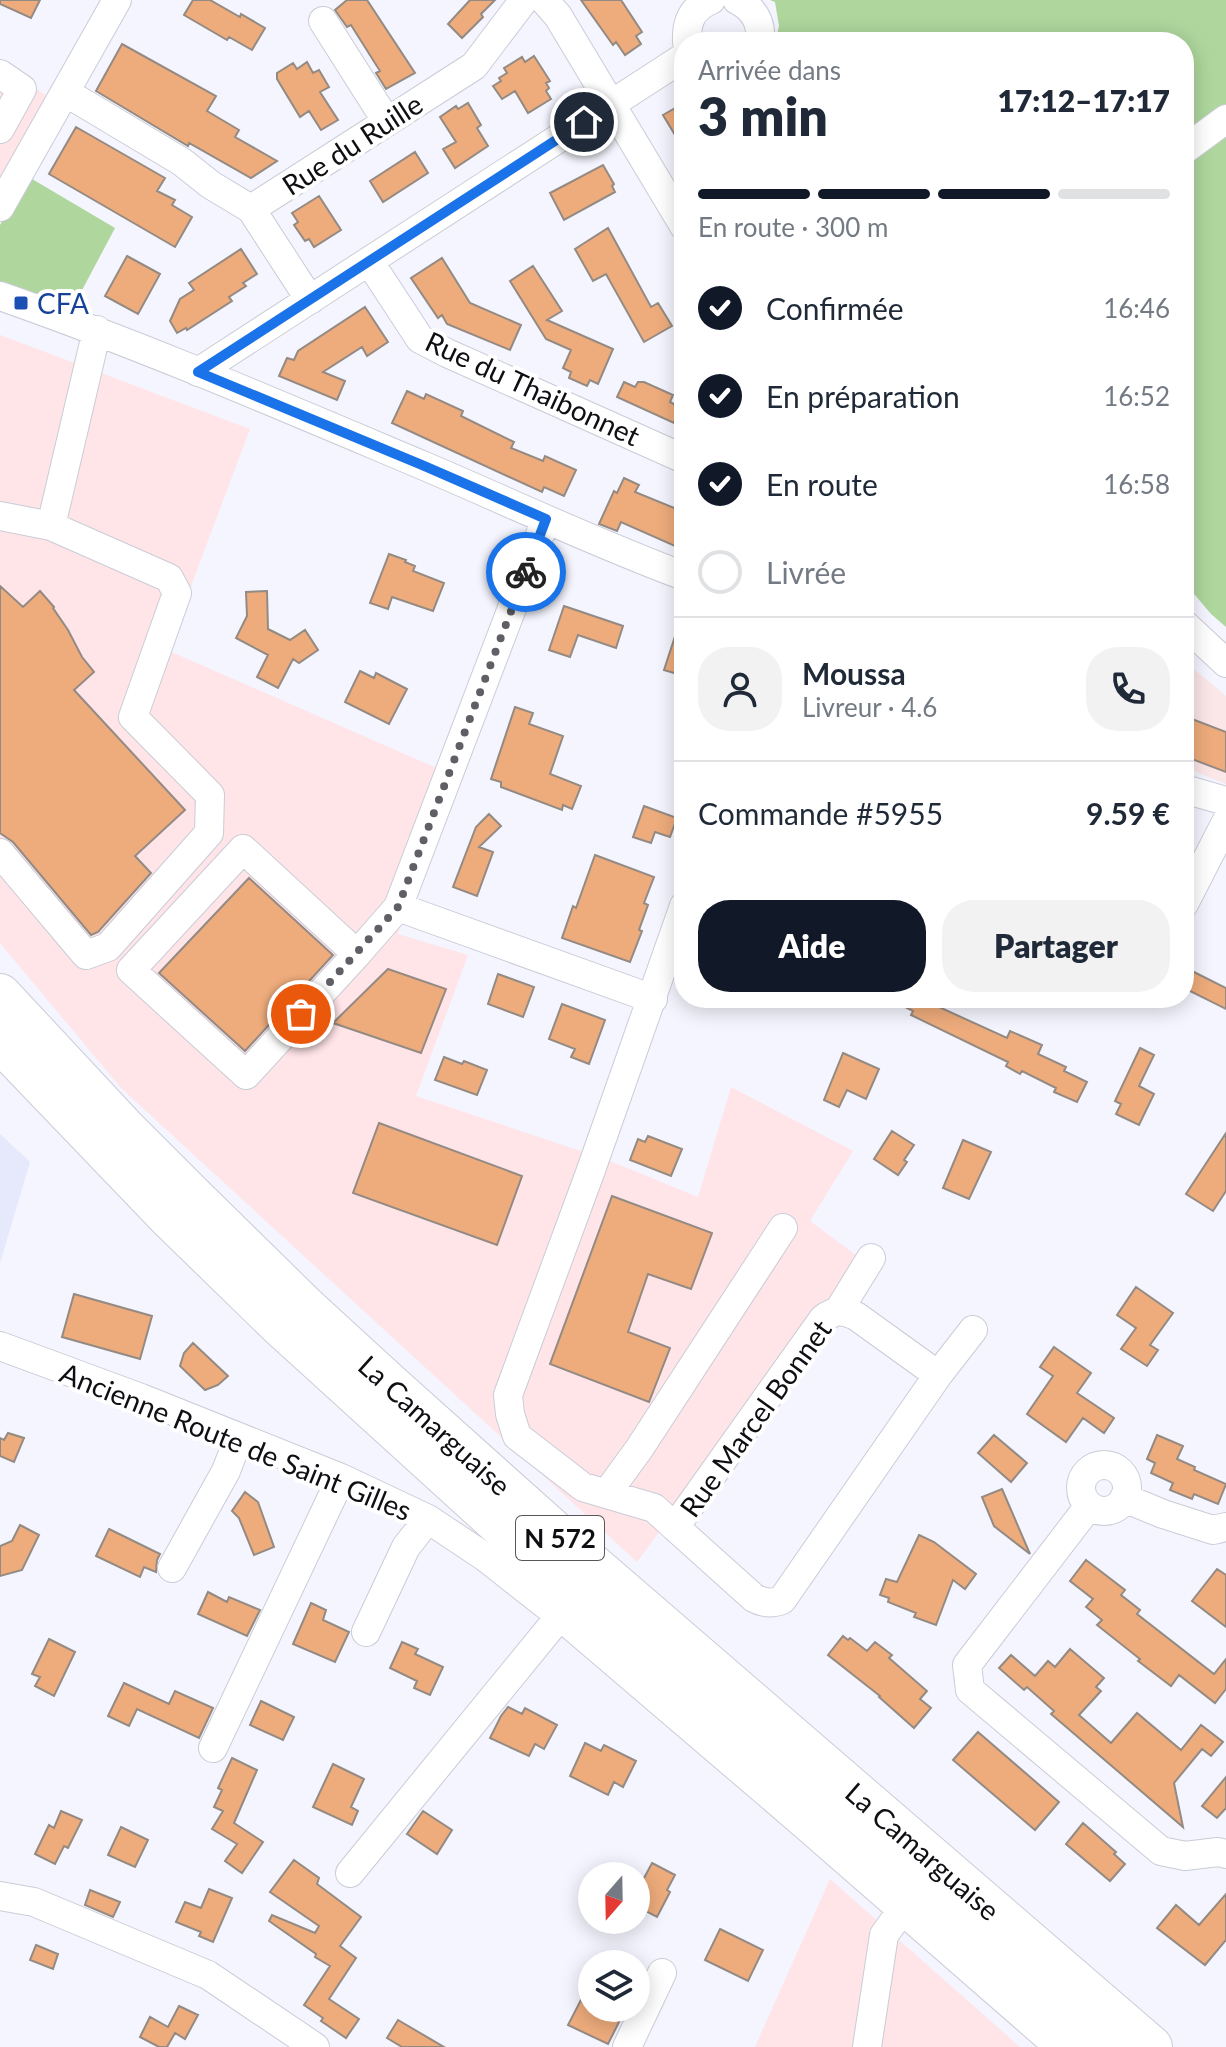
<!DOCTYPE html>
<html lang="fr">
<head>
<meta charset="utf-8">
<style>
  :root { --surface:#fff; --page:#f2f2f3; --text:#1f2937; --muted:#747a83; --line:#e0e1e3; --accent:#111827 }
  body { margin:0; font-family:Lato,sans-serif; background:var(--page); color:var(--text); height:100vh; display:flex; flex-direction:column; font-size:30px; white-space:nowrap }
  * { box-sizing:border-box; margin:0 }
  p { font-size:26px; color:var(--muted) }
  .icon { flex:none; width:44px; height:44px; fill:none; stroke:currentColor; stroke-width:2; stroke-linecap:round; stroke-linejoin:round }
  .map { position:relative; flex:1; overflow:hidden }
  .panel { position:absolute; left:674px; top:32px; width:520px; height:976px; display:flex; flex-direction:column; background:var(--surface); border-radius:32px; box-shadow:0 4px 20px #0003 }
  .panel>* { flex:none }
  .needle { width:52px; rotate:200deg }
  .buttons { position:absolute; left:578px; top:1862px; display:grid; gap:16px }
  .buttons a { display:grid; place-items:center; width:72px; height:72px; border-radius:50%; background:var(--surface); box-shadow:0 4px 20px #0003; font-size:40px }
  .pin { position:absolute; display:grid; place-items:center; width:68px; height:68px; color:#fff; margin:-34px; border:4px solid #fff; border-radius:50%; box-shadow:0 2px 8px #0007 }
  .courier { position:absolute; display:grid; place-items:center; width:80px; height:80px; margin:-40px; border:6px solid #1a73e8; border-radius:50%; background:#fff; color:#222; box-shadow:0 2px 10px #0007 }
  .head em { font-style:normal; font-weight:800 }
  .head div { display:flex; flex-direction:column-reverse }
  .head { display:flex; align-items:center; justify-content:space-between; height:136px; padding:0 24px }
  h1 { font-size:52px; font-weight:800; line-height:60px }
  .bar { display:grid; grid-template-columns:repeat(4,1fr); gap:12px 8px; align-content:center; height:96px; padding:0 24px }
  .bar i { height:10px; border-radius:6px; background:var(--line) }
  .bar .current { background:var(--accent) }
  .bar p { grid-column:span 4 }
  .line { display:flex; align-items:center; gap:20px; padding:0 24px; border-top:2px solid var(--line) }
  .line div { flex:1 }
  .round { display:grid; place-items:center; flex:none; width:84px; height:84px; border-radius:32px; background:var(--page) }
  ol { padding:0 24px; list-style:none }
  li { display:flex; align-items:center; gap:24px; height:88px }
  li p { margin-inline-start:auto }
  li .icon { padding:8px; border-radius:50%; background:var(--accent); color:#fff; stroke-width:4 }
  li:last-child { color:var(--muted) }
  li i { width:44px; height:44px; border:4px solid var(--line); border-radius:50% }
  .cta { display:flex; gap:16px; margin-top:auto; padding:16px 24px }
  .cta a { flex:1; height:92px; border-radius:32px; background:var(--accent); color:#fff; font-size:32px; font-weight:800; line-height:92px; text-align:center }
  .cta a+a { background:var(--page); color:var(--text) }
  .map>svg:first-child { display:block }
</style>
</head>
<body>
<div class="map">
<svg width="1226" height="2047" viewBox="0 0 1226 2047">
  <rect width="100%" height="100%" fill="#f4f5fe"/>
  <path fill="#fbe6e8" d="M1184,661L1226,696V784L1184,767Z"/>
  <path fill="#ffe4e8" d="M0,66L49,97L0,183Z
    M0,335L250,429L167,650L441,770L398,934L468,955L416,1096L605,1159L698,1197L731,1087L853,1151L810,1221L860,1258L637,1562L122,1089L0,943Z
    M830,1879L1020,2047H755Z"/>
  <path fill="#e6e9fb" d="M0,1134L30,1162L0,1263Z"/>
  <path fill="#aed69d" d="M770,0H1226V106L1184,136V42H775L779,26L775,2Z
    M1226,131V627L1211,614L1184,582V162Z
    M27,176L115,228L72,309L0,283V225Z"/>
  <path fill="#eeac7c" stroke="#948a84" stroke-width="2" d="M0,0H40L31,18L0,4Z
    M193,0H210L240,17L241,14L265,28L252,50L229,37L227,40L184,15Z
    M347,0H367L415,73L386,89L376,73L380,71L351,25L347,27L335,10Z
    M470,0H495L481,14L483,17L462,38L448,24Z
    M581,0H621L642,32L636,36L641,44L625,55L616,42L613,45Z
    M122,44L216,96L207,111L239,130L235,137L277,161L251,178L189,143L188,146L96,91Z
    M534,56L550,81L546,83L549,88L546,91L551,99L528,113L515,91L502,99L493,86L501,81L499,78L507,73L504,68L522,57L525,62Z
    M307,62L313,73L319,70L329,87L320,92L338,120L321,130L309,111L300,117L277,79V73L293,63L297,69Z
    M468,103L481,125L477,128L488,146L455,168L443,149L456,142L440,117L456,106L458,109Z
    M684,103V150L663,115Z
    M76,127L165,178L157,191L175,200L172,205L192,217L175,247L49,174Z
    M415,152L428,173L383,202L370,181Z
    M603,165L614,184L612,186L615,192L564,220L550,193Z
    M319,196L341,230L314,247L309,239L305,241L294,225L298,222L292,213Z
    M608,228L651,307L658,303L672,326L644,342L606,274L593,281L575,249Z
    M241,249L257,274L243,283L246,286L229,297L232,301L187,330L186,328L177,333L170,321L180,299L194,290L189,283Z
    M127,256L160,274L138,314L105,296Z
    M442,258L470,303L521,325L510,350L447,324L442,315L438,318L411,278Z
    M533,266L562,311L547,320L613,349L598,384L590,380L587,386L569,378L571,372L563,368L571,350L546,339L510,281Z
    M365,307L388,342L367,356L362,347L323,372L345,381L337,400L279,376L287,358L294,360L298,351Z
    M624,382L635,387L638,382H644L673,395L670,402L681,408L674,423L617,397Z
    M407,391L424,399L426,394L463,411L461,416L514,442L511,448L543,461L545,456L576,470L564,496L544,487L542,492L392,423Z
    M624,478L639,485L635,492L684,512V550L621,522L617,531L599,524L614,491L617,493Z
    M389,554L406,560L405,562L415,566L413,571L444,583L433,611L392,597L388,609L370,603Z
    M0,586L23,607L40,591L54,607L53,608L68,630L82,657L94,672L74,690L185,810L135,856L151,873L98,932L91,935L13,842L0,833Z
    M267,591L268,629L290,640L305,630L318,650L299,663L293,659L278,688L257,677L268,655L236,638L247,616L246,592Z
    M564,606L623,626L616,648L578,635L570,657L549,650Z
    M681,618L684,619V676L664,670Z
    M360,671L374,678L376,673L407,689L389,724L345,702Z
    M515,707L533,713L529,724L563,736L550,774L581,786L572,809L563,805L562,810L501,787V782L491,779Z
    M1184,716L1226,732V772L1184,756Z
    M644,806L677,818L670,837L655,832L651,843L633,837Z
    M489,814L501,826L479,847L493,852L477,896L453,887L476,827Z
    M595,855L654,877L644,903L648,905L639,930L642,931L630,962L562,938L573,906L576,908Z
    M249,878L333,955L245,1051L159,973Z
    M388,969L446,989L421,1053L333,1023Z
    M1192,971L1226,988V1009L1184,988Z
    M498,974L534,987L523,1017L488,1004Z
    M888,998H928L940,1004L939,1007L1007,1038L1010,1031L1042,1045L1038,1054L1066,1067L1064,1071L1087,1082L1077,1102L1054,1092L1056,1088L1022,1071L1020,1074L1006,1066L1008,1062L911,1015L913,1011Z
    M562,1004L605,1020L589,1064L571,1057L575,1049L549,1039Z
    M1140,1048L1154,1055L1139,1086L1154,1094L1139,1125L1116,1114L1121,1104L1115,1101Z
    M843,1053L879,1069L866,1099L847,1090L839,1107L824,1100Z
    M444,1057L462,1064L464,1061L487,1070L477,1095L435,1080Z
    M379,1123L522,1176L497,1245L353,1193Z
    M892,1131L914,1145L904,1160L907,1162L898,1175L874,1159Z
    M1226,1133V1191L1213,1211L1186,1194Z
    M648,1136L682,1149L671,1176L630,1160L638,1139L645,1142Z
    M963,1140L991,1152L969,1199L943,1188Z
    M612,1196L712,1233L691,1289L648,1274L628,1332L670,1348L649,1402L550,1364Z
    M1136,1287L1173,1313L1150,1345L1158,1350L1147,1366L1121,1349L1136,1328L1117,1315Z
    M74,1294L152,1316L140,1359L62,1337Z
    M193,1343L228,1376L218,1385L205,1390L180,1366L184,1353Z
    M1054,1347L1091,1373L1077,1393L1114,1418L1104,1433L1083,1418L1066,1442L1027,1414L1053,1376L1040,1367Z
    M8,1433L24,1438L14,1462L0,1456V1438L4,1440Z
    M994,1435L1027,1463L1011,1482L978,1453Z
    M1157,1435L1183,1446L1177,1459L1195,1467L1194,1470L1226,1484L1218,1504L1194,1494L1192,1499L1170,1490L1173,1483L1151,1473L1155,1463L1147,1459Z
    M1002,1489L1030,1554L994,1526L982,1497Z
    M245,1492L258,1502L274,1547L254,1555L239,1518L232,1511Z
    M20,1525L39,1535L22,1570L0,1576V1546L12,1541Z
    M109,1529L160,1554L157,1560L156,1572L144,1567L140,1577L96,1556Z
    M919,1535L934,1542L976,1574L965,1589L953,1580L936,1625L914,1617L916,1613L888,1602L889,1598L880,1595L886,1579L897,1582Z
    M1086,1560L1125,1590L1121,1595L1140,1610L1137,1614L1214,1674L1226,1659V1689L1215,1703L1179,1675L1171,1686L1138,1661L1140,1659L1097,1625L1102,1620L1086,1607L1093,1599L1070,1581Z
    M1217,1569L1226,1575V1627L1192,1601Z
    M208,1592L227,1602L229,1597L260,1610L247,1636L198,1614Z
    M311,1603L326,1610L323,1620L349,1632L335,1662L293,1644Z
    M843,1636L848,1640L850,1638L867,1651L875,1642L892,1655L889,1658L927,1691L920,1699L931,1708L914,1728L879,1697L880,1696L828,1655Z
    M49,1639L75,1652L54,1696L35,1686L40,1677L32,1674Z
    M402,1642L418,1649L415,1654L443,1667L430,1695L414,1688L417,1681L390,1668Z
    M1070,1649L1104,1678L1096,1687L1101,1691L1079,1715L1111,1743L1137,1713L1181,1750L1201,1725L1223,1742L1211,1756L1202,1749L1174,1783L1183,1827L1051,1714L1054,1711L1027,1687L1024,1690L999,1668L1011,1655L1035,1676L1048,1661L1055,1667Z
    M124,1683L169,1704L175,1691L213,1708L199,1738L137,1709L129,1726L108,1716Z
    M261,1701L294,1717L283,1740L250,1725Z
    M508,1707L522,1714L525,1708L557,1725L544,1749L535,1744L529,1756L490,1738L501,1716Z
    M978,1732L1059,1802L1035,1830L953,1760Z
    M585,1743L601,1751L604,1745L636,1761L623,1787L614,1782L608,1795L570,1776Z
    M232,1758L257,1770L234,1823L263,1842L242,1873L225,1861L237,1844L212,1829L223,1811L214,1807L222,1790L218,1788Z
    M333,1764L364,1779L351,1807L358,1811L352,1825L313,1807Z
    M1226,1777V1808L1217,1818L1202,1806Z
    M61,1811L82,1820L68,1848L64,1846L55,1864L35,1854L49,1825L54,1828Z
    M423,1811L452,1830L437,1854L407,1834Z
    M1083,1823L1116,1852L1114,1854L1125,1864L1110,1881L1066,1844Z
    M121,1827L148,1840L135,1867L108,1855Z
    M294,1860L319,1878L317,1884L361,1917L340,1946L356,1958L329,1999L359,2019L346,2038L321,2021L323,2018L304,2005L330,1966L315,1957L316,1954L269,1921L272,1915L315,1933L319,1926L270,1892Z
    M652,1863L675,1875L667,1890L670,1892L657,1917L636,1906V1893Z
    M209,1889L232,1898L213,1942L199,1936L201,1932L176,1922L185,1902L201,1908Z
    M90,1890L120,1902L113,1917L85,1905Z
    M1226,1894V1940L1205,1965L1157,1928L1176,1905L1199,1925Z
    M720,1929L763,1950L748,1981L705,1960Z
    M36,1945L58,1954L53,1969L30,1960Z
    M582,1998L592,2004V2008H601L621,2018L608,2044L568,2025Z
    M179,2006L198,2015L185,2039L175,2033L167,2047H159L140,2037L150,2017L168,2027Z
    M398,2020L444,2047H402L387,2038Z"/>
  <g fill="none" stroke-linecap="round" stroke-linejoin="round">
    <defs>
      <path id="minor" d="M544,0L558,16L684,226
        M737,0C754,9 762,22 760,42
        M323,21L387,122
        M687,42C686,22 692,8 711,0
        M0,74L22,89L0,129
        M65,92L182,162L211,185L251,209
        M1184,150L1226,119
        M0,207L117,0
        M369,261L420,339L447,353L684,459
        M0,296C143,346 282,406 422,465C509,502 595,543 684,576
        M310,300L251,209L474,66L524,0
        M198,372L684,57
        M0,516L51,526L169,578L177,593L133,717L210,795L209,833L108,947L86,955L0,853
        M546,519L398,907L653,999
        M51,526L97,330
        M1184,624L1226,663
        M1184,789L1226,801
        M1184,904L1226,822
        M357,954L246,1075L131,970L243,849L357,954L398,907
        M839,1310L871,1258
        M0,1346L141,1398L341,1478L428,1519L485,1557L560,1616L801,1822L1059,2047
        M938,1375L856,1316C842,1310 836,1309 823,1319L675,1527L754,1598C764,1603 771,1604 782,1600L938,1375L973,1330
        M1081 1488a23 23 0 1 1 46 0a23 23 0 1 1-46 0Z
        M607,1493L639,1449L783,1228
        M1124,1498L1163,1514L1213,1530L1226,1527
        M1089,1506L967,1665L970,1690L1161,1851L1185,1856L1218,1852L1226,1854
        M675,1527L654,1508L583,1487L517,1436L510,1414L508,1395L591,1170L684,906
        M172,1568L226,1471L239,1437
        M366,1632L406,1547L428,1519
        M213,1748L341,1478
        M350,1873L560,1616
        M0,1896L34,1902L208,1975L315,2047
        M627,2047L662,1973
        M867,2047L884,1935L902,1910"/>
      <path id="highway" d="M0,995L124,1128L190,1194L305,1307L389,1384L562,1539L1151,2047
        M0,1041L169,1217L281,1326L543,1564L1103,2047"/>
    </defs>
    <use href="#minor" stroke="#caccd7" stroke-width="30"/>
    <use href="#highway" stroke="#caccd7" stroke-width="44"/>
    <use href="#minor" stroke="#fff" stroke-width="28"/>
    <use href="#highway" stroke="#fff" stroke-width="42"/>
  </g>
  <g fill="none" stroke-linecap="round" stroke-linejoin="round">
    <path stroke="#5f6065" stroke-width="8" stroke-dasharray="0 14.4" d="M301,1014L398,907L526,572"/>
    <path stroke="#1a73e8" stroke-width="10" d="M526,572L546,519L422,465L198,372L584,122"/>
  </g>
  <rect fill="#1a4fb4" stroke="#fff" stroke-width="3" x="13" y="295" width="16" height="16" rx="4"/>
  <g text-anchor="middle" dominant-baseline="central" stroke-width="8" stroke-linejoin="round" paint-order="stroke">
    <rect fill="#fff" stroke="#57575a" stroke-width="2" x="516" y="1516" width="88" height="44" rx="6"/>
    <g font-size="26" font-weight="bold" fill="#0f0f13">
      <text x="560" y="1538">N 572</text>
    </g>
    <g font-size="28" fill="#0f0f13" stroke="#fff">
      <text transform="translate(352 144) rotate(-33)">Rue du Ruille</text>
      <text transform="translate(533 388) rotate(25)">Rue du Thaibonnet</text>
      <text transform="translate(755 1418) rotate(-54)">Rue Marcel Bonnet</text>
      <text transform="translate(435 1425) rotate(42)">La Camarguaise</text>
      <text transform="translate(236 1441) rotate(22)">Ancienne Route de Saint Gilles</text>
      <text transform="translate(923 1851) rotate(41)">La Camarguaise</text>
    </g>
    <g font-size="28" fill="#164399" stroke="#fff" text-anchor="start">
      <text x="37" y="303">CFA</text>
    </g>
  </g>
</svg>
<div class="buttons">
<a><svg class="needle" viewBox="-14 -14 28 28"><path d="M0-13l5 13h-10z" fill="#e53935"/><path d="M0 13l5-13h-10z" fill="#747a83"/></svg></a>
<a><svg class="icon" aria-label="layers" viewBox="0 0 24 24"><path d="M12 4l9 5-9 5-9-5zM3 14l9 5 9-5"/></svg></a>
</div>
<div class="pin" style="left:301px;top:1014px;background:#ea580c"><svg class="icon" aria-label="bag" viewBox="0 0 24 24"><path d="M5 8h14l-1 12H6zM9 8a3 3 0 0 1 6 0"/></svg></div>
<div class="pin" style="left:584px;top:122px;background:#1f2937"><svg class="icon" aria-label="home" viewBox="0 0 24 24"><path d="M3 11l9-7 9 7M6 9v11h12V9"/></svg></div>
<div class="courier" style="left:526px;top:572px"><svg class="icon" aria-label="bike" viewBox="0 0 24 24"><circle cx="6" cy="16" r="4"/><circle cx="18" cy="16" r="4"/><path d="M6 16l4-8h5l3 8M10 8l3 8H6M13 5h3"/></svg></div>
<section class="panel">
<div class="head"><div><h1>3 min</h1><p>Arrivée dans</p></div><em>17:12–17:17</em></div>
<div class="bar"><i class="current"></i><i class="current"></i><i class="current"></i><i></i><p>En route · 300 m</p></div>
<ol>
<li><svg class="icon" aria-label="check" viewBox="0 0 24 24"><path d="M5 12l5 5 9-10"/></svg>Confirmée<p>16:46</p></li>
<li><svg class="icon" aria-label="check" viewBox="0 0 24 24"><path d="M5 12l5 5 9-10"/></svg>En préparation<p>16:52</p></li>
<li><svg class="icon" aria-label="check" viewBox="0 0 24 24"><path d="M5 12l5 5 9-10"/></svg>En route<p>16:58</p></li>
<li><i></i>Livrée</li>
</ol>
<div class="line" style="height:144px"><a class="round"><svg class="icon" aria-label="person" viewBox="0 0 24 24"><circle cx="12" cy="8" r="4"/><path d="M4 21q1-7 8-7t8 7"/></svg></a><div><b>Moussa</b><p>Livreur · 4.6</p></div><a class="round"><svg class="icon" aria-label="phone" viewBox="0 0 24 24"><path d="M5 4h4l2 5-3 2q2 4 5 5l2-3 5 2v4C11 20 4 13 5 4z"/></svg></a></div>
<div class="line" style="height:104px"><div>Commande #5955</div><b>9.59 €</b></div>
<div class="cta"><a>Aide</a><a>Partager</a></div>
</section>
</div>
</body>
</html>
